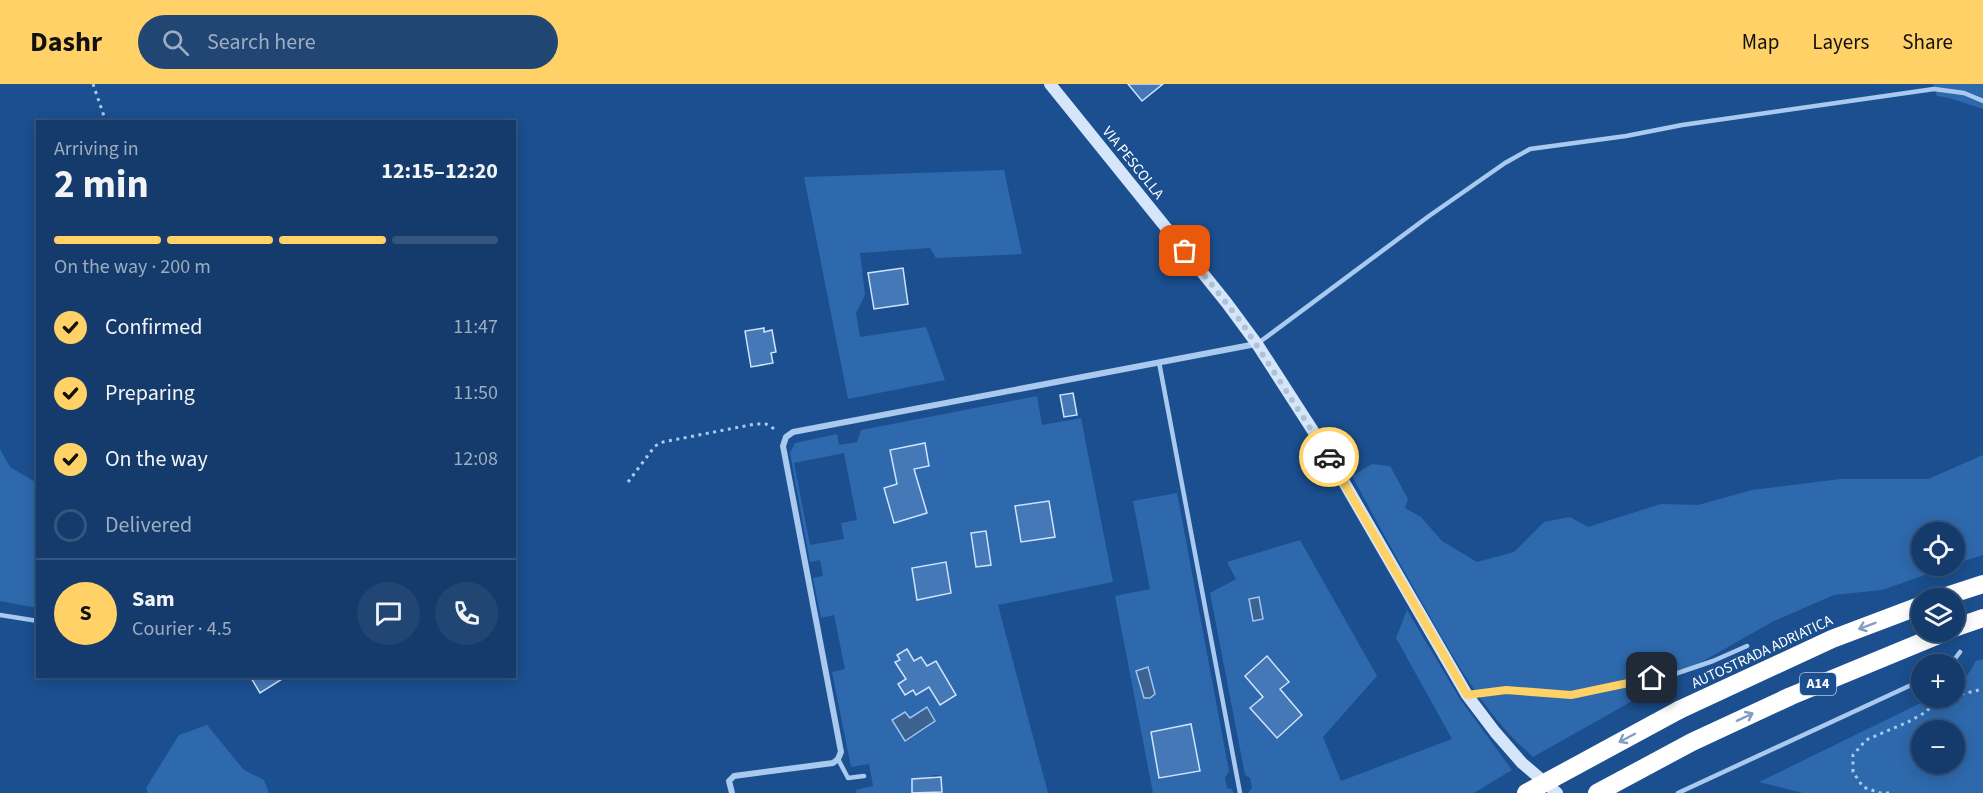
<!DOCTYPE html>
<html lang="en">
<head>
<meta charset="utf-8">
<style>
  :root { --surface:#143b6b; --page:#214673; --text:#f1f3f6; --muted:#9dadc1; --line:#33557e; --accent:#ffd166 }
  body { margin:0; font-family:"Source Sans 3",sans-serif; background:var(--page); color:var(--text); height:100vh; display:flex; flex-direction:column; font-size:22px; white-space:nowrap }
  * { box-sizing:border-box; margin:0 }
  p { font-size:20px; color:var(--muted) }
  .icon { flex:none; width:33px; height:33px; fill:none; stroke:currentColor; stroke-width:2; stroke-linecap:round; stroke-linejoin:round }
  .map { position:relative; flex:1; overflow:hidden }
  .sheet { position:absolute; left:36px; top:36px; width:480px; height:558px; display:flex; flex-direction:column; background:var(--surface); border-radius:0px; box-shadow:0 3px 15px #0003,0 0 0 2px var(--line) }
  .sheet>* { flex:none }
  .buttons { position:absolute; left:1911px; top:438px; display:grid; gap:12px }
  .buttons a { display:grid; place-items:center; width:54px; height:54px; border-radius:50%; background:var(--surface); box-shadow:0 3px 15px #0003,0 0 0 2px var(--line); font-size:30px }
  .pin { position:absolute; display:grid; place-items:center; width:51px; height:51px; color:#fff; margin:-26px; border-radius:12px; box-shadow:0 3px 9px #0006 }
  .courier { position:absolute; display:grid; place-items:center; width:60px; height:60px; margin:-30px; border:4px solid #ffd166; border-radius:50%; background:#fff; color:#222; box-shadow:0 2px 8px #0007 }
  .overview em { font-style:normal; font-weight:700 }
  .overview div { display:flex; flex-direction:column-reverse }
  .overview { display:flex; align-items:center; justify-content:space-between; height:102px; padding:0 18px }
  h1 { font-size:39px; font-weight:700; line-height:45px }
  .bar { display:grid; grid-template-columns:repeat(4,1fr); gap:9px 6px; align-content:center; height:72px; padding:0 18px }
  .bar i { height:8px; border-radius:4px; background:var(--line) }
  .bar .selected { background:var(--accent) }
  .bar p { grid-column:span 4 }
  .line { display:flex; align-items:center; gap:15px; padding:0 18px; border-top:2px solid var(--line) }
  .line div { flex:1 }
  .round { display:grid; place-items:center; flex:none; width:63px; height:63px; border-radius:32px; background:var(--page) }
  ol { padding:0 18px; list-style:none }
  li { display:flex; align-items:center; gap:18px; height:66px }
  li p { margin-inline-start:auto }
  li .icon { padding:6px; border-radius:50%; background:var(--accent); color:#111; stroke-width:4 }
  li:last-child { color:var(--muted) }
  li i { width:33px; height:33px; border:3px solid var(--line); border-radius:50% }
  header { display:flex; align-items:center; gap:36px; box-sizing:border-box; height:84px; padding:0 30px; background:var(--accent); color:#111 }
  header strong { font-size:28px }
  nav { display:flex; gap:33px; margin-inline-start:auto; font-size:21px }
  .search { width:420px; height:54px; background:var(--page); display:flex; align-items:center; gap:15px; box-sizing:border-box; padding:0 21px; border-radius:33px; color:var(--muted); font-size:22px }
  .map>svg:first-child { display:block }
</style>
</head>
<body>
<header>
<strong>Dashr</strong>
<div class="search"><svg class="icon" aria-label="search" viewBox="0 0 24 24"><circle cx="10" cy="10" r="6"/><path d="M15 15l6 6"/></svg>Search here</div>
<nav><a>Map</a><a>Layers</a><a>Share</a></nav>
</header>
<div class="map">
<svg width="1983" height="709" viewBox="0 0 1983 709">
  <rect width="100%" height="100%" fill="#1b4f8f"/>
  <path fill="#2e69ad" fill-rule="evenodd" d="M1933,0H1983V25L1949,14L1937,12Z
    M1004,86L1022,170L936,174L930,164L860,169L865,211L856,229L860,253L926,243L945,296L848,315L804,93Z
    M1037,312L1042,341L1081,334L1113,498L998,521L1048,709H932L942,707L940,691H932V694L912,695V709H857L856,706L873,702L869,680L851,683L832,588L845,585L834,531L821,534L813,494L823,492L820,476L810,478L790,369L795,359L837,350L839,361L857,358L861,346ZM924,360L929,382L894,386L891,366ZM844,369L857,436L841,439L844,455L810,461L794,379ZM917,394L927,429L894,439L884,404ZM946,478L951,508L917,516L912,484ZM897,571L914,577L921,573L927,582L936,577L956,611L940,621L929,603L916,611L913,606L905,610L898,600L908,593L904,586L901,587L896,579L900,576Z
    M0,365L10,383L37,399V524L0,517Z
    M1983,371V471L1955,480L1954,448H1922V482H1951L1882,506L1834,511L1774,537L1533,673C1487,633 1458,582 1428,529C1402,484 1377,438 1352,392L1372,380L1390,382L1408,415L1405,424L1421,433L1442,457L1477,478L1514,468L1544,438L1570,433L1588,443L1661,420L1698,421L1752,406L1840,395H1928Z
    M1177,409L1229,687L1225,694L1227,704L1232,705L1233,709H1153L1115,512L1150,505L1133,417ZM1191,640L1200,686L1159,694L1151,648Z
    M1300,456L1377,592L1323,653L1341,697L1452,655L1396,554L1407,526L1460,615L1512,686L1474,709H1248L1252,704L1250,694L1245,691L1210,509L1236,495L1227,478ZM1267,572L1288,597L1280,605L1302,631L1277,654L1251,624L1263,613L1245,592Z
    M1983,575V709H1803L1759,698L1931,614H1954L1955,606L1959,605L1976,577ZM1922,646H1954V680H1922Z
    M207,641L244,686L264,696L269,709H148L146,704L179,651Z"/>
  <path fill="#3c6290" stroke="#9cc4f0" stroke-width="1.5" d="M1259,513L1263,535L1253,537L1249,515Z
    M1148,583L1155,610L1150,614H1144L1136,587Z
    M927,623L935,637L905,657L892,636L905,628L910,634Z"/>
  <path fill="#4478b7" stroke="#cfe3fa" stroke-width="1.5" d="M1128,0H1163L1142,17Z
    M903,184L908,220L874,225L868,189Z
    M764,244V248L772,246L776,268L771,269L773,279L751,283L745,247Z
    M1073,309L1077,331L1064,333L1060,311Z
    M925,359L929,382L914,385L927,429L894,439L884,404L897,400L890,366Z
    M1049,417L1055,453L1021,458L1015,422Z
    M986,447L991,481L976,483L971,449Z
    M946,478L951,509L917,516L912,484Z
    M907,565L914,577L921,573L927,582L936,577L956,611L940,621L929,603L916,611L913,606L905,611L898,600L906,595L895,578L900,576L897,571Z
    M1267,572L1289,598L1280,605L1302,631L1277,654L1250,624L1263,613L1245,592Z
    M250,592H287L260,609Z
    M1191,640L1200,687L1159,694L1151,648Z
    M941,693L942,708L912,709V695Z"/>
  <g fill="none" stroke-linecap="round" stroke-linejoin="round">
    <path stroke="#a9c9ee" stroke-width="3" stroke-dasharray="3 4.5" stroke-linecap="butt" d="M93,0L106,38
      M628,398L655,362L663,358L755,340H766L778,347
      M1954,612L1983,605
      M1889,709H1880L1863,703L1853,688V671L1866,656L1908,638L1926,628L1933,620L1947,614"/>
    <path stroke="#a9c9ee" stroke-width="4.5" d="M1257,260L1429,132L1505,79L1530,65L1626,52L1682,41L1934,5L1964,9L1983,17
      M1159,278L1240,709
      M0,531L38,537
      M1951,580L1960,568
      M1470,611L1506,606L1571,611L1618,600L1669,592L1713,577L1747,562
      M838,675L848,694L864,692
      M1678,709L1922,596"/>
    <path stroke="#a9c9ee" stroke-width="6" d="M732,709L729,697L734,692L833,679L838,675L841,668L783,362L786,353L793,348L1256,260"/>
    <path stroke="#d6e6fa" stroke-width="12" d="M1050,0L1226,218L1257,260L1326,367L1467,611L1495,648L1522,679L1557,709"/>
    <path stroke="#fff" stroke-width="18" d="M1940,514L1983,500
      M1954,544L1983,534
      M1679,626L1832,555L1922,521
      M1597,709L1692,658L1791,612L1946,548"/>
    <path stroke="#fff" stroke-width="18" d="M1526,709L1679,626"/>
  </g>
  <defs><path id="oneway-shaft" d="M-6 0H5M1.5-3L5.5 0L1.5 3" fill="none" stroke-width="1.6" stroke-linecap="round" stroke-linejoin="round" transform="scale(1.5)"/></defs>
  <g stroke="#829ec1">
    <use href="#oneway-shaft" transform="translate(1867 542) rotate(159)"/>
    <use href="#oneway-shaft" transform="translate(1745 633) rotate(-25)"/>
    <use href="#oneway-shaft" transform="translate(1627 654) rotate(152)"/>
  </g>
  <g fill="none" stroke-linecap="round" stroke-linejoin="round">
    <path stroke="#afc1d8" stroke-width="6" stroke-dasharray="0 10.8" d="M1185,167L1242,239L1329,373"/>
    <path stroke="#ffd166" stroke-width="8" d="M1329,373L1467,611L1506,606L1571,611L1652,594"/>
  </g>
  <g text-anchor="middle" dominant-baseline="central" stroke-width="4.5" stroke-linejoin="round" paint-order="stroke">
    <rect fill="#1b4f8f" stroke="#bbcadd" stroke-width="1.5" x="1800" y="589" width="36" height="22" rx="4.5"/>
    <g font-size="14" font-weight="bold" fill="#fff">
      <text x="1818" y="600">A14</text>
    </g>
    <g font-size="15" fill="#fff" stroke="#1b4f8f">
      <text transform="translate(1133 79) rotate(51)">VIA PESCOLLA</text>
      <text transform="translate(1762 568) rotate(-25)">AUTOSTRADA ADRIATICA</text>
    </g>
  </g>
</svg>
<div class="buttons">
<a><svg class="icon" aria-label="locate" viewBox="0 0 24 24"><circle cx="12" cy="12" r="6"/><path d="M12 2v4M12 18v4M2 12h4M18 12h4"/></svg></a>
<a><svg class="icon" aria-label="layers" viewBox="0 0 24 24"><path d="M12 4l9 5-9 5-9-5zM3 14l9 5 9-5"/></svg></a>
<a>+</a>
<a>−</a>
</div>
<div class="pin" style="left:1185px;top:167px;background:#ea580c"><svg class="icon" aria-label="bag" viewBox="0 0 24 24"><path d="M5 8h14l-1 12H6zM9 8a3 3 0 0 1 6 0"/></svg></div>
<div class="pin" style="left:1652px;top:594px;background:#1f2937"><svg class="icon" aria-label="home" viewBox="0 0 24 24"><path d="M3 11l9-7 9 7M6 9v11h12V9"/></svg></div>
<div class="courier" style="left:1329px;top:373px"><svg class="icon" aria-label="car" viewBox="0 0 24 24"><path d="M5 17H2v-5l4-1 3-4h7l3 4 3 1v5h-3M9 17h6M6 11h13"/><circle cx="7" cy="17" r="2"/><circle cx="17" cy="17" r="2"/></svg></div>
<section class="sheet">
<div class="overview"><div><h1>2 min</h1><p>Arriving in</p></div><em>12:15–12:20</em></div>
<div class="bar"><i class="selected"></i><i class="selected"></i><i class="selected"></i><i></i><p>On the way · 200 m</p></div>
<ol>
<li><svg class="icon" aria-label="check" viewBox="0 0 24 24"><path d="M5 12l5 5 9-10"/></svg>Confirmed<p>11:47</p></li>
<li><svg class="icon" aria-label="check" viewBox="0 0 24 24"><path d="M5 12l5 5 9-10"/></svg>Preparing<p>11:50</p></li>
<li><svg class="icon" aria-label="check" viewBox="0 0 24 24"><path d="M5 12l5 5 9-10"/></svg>On the way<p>12:08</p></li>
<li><i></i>Delivered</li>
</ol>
<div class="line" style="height:108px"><b class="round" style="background:var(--accent);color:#111">S</b><div><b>Sam</b><p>Courier · 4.5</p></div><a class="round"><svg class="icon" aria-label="chat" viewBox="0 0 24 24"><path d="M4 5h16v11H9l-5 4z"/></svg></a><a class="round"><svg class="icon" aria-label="phone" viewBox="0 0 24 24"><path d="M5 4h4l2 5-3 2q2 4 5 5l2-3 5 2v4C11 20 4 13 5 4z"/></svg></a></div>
</section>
</div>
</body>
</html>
